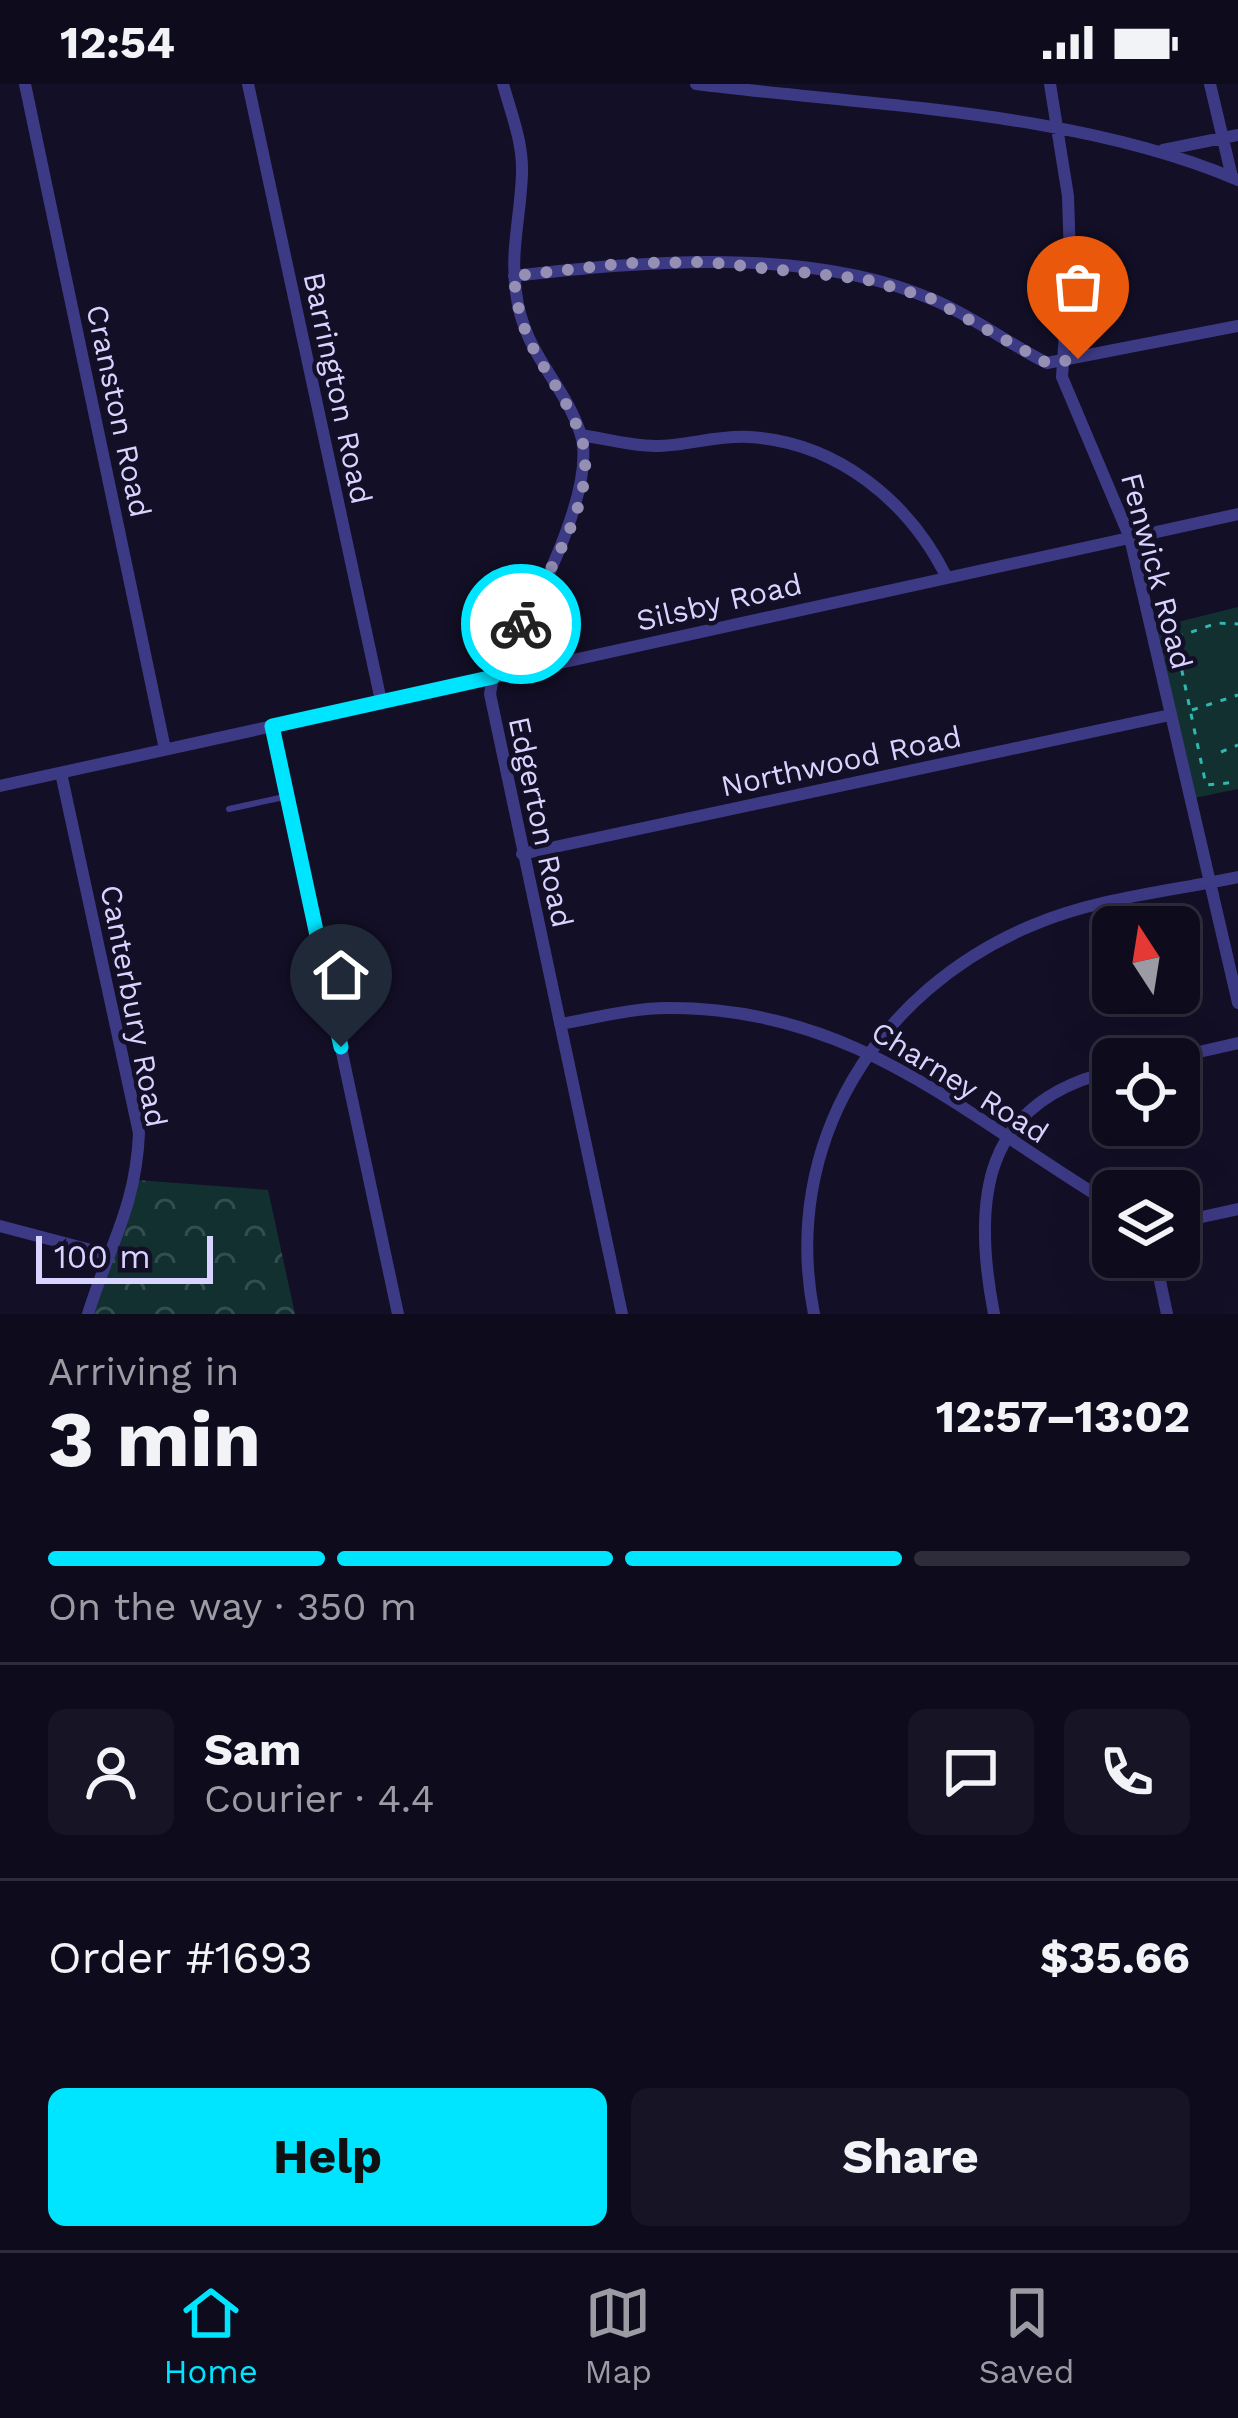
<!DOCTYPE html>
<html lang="en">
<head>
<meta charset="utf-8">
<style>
  :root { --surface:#0e0b1c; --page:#171425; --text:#f1f3f6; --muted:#9b9ba3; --line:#2e2b3b; --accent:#00e5ff }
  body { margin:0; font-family:"Work Sans",sans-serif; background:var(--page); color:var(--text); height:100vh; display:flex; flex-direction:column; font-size:45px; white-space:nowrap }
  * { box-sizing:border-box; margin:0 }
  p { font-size:39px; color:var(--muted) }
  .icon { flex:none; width:66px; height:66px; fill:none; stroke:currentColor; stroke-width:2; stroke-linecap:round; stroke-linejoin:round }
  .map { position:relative; height:1230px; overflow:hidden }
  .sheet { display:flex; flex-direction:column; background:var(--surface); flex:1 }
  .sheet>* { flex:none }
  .needle { width:78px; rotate:348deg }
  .fabs { position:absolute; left:1092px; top:822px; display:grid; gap:24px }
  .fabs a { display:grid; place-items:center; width:108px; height:108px; border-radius:18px; background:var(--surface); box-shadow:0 12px 48px #0002,0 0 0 3px var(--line); font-size:60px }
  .scale { position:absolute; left:36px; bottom:30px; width:177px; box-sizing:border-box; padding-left:12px; border:6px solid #d9d4ff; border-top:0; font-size:33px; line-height:42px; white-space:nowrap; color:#d9d4ff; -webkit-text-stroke:9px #130f26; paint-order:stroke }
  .pin { position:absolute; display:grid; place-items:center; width:102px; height:102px; color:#fff; margin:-123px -51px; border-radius:50% 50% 50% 0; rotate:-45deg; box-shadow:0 0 12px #0007 }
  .pin .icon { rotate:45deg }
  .courier { position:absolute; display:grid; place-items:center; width:120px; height:120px; margin:-60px; border:9px solid #00e5ff; border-radius:50%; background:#fff; color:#222; box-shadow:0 3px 15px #0007 }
  .overview em { font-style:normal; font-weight:700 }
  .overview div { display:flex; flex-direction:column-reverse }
  .overview { display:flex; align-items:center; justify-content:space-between; height:204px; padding:0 48px }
  h1 { font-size:78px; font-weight:700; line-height:90px }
  .bar { display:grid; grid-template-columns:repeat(4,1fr); gap:18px 12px; align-content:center; height:144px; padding:0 48px }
  .bar i { height:15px; border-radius:9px; background:var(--line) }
  .bar .selected { background:var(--accent) }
  .bar p { grid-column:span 4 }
  .line { display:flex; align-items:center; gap:30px; padding:0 48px; border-top:3px solid var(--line) }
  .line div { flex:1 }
  .round { display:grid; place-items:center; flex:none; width:126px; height:126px; border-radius:18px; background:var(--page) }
  .primary-button { display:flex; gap:24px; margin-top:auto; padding:24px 48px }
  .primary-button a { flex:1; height:138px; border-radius:18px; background:var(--accent); color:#111; font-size:48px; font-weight:700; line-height:138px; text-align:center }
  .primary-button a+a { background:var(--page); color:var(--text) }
  .status { display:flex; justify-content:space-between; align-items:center; height:84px; padding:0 60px; background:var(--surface); direction:ltr }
  .status svg { height:33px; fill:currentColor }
  .tab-bar { display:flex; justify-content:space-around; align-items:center; height:168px; border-top:3px solid var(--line); background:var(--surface); font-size:33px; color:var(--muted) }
  .tab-bar a { display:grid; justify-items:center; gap:6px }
  .tab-bar .selected { color:var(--accent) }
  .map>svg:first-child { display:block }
</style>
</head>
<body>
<div class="status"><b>12:54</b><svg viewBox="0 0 49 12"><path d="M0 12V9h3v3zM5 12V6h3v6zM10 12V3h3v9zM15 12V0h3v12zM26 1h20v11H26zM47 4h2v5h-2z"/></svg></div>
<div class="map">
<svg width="1238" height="1230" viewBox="0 0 1238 1230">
  <defs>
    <pattern id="forest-crowns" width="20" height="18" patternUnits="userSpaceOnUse" patternTransform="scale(3)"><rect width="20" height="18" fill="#12302f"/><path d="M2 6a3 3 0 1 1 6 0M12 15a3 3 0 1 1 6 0" fill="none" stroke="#344d4e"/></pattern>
  </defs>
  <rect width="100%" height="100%" fill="#130f26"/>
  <path fill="#12302f" d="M1238,523V705L1194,714L1157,543Z"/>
  <path fill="url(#forest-crowns)" d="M137,1096L268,1106L295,1230H88Z"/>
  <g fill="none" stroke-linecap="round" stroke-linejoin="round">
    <path stroke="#2fb8b0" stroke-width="3" stroke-dasharray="6 9" stroke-linecap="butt" d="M1164,548L1175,554L1206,701L1238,698
      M1177,553L1217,539L1238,540
      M1192,626L1238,611
      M1221,668L1238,661"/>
    <path stroke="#3d3a85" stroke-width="6" d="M229,725L284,713"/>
    <path stroke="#3d3a85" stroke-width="12" d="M25,0L165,665
      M248,0L381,617
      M503,0C511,29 523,58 522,89C521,130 510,166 516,208C523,269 562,296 580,348C600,405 525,544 493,593L490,610L622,1230
      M696,0C870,22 1078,27 1238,96
      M1050,0L1068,112L1070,174L1062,293L1130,454L1238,919
      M1210,0L1232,93
      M1163,66L1238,51
      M514,192C644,177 811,162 934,216C974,233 1009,260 1047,279L1238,242
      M581,351C606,355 631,362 655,362C687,362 717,351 749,353C836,358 908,416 946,492
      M272,642L398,1230
      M61,689L139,1049C136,1123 109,1162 88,1230
      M0,702L1238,430
      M522,770L1170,631
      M560,940C595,934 632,924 668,924C855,923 963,1031 1113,1121
      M1168,975L1238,959
      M1179,1138L1238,1125
      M0,1142L106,1170
      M1155,1173L1167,1230
      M814,1230C780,1060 878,905 1033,841C1096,814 1171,807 1238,793
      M994,1230C972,1117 981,1017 1113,987"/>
  </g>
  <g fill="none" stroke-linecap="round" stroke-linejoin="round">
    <path stroke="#948fb3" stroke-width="12" stroke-dasharray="0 21.6" d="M521,540C547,487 604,409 579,347C554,285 520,270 514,192L627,179L707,178L864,195L930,214L1047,279L1078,275"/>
    <path stroke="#00e5ff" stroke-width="15" d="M341,963L272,642L493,593L521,540"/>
  </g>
  <g text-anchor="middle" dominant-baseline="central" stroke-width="9" stroke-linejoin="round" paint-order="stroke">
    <g font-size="30" fill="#d9d4ff" stroke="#130f26">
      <text transform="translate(338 304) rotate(78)">Barrington Road</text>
      <text transform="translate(119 327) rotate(78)">Cranston Road</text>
      <text transform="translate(1157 487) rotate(75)">Fenwick Road</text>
      <text transform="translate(719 518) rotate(-13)">Silsby Road</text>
      <text transform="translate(841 677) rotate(-12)">Northwood Road</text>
      <text transform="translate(541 738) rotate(78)">Edgerton Road</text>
      <text transform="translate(134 922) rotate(79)">Canterbury Road</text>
      <text transform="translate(960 998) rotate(32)">Charney Road</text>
    </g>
  </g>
</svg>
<div class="fabs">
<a><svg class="needle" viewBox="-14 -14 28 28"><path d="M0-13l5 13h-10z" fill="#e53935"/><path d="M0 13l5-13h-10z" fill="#9b9ba3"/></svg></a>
<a><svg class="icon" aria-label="locate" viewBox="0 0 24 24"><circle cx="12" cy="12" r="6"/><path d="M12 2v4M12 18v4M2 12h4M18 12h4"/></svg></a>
<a><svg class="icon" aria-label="layers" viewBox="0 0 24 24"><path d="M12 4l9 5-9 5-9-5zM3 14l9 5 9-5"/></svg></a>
</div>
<div class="scale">100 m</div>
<div class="pin" style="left:1078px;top:275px;background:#ea580c"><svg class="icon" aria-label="bag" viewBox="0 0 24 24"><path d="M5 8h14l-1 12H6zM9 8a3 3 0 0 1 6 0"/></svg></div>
<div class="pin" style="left:341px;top:963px;background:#1f2937"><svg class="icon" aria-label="home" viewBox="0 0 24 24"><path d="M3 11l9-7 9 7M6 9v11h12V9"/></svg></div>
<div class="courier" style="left:521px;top:540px"><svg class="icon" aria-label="bike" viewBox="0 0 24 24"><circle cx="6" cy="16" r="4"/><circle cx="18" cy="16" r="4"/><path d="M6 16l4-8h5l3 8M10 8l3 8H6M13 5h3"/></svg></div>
</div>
<section class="sheet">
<div class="overview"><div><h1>3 min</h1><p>Arriving in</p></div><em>12:57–13:02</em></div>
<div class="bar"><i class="selected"></i><i class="selected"></i><i class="selected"></i><i></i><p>On the way · 350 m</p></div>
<div class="line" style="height:216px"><a class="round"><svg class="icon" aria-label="person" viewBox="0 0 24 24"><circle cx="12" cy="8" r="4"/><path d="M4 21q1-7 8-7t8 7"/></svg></a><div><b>Sam</b><p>Courier · 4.4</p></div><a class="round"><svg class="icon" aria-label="chat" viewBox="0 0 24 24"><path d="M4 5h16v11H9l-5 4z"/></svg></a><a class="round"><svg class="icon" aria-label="phone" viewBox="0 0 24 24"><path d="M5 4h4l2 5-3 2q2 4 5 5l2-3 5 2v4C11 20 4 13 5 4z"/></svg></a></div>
<div class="line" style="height:156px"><div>Order #1693</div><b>$35.66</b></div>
<div class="primary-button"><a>Help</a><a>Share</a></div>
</section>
<nav class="tab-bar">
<a class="selected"><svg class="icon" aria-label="home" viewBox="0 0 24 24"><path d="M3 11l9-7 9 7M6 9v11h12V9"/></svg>Home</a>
<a><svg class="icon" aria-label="map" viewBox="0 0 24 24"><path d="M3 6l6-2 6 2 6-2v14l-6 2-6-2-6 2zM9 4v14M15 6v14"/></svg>Map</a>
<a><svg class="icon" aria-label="saved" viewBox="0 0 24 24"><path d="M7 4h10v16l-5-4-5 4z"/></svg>Saved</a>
</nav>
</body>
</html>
